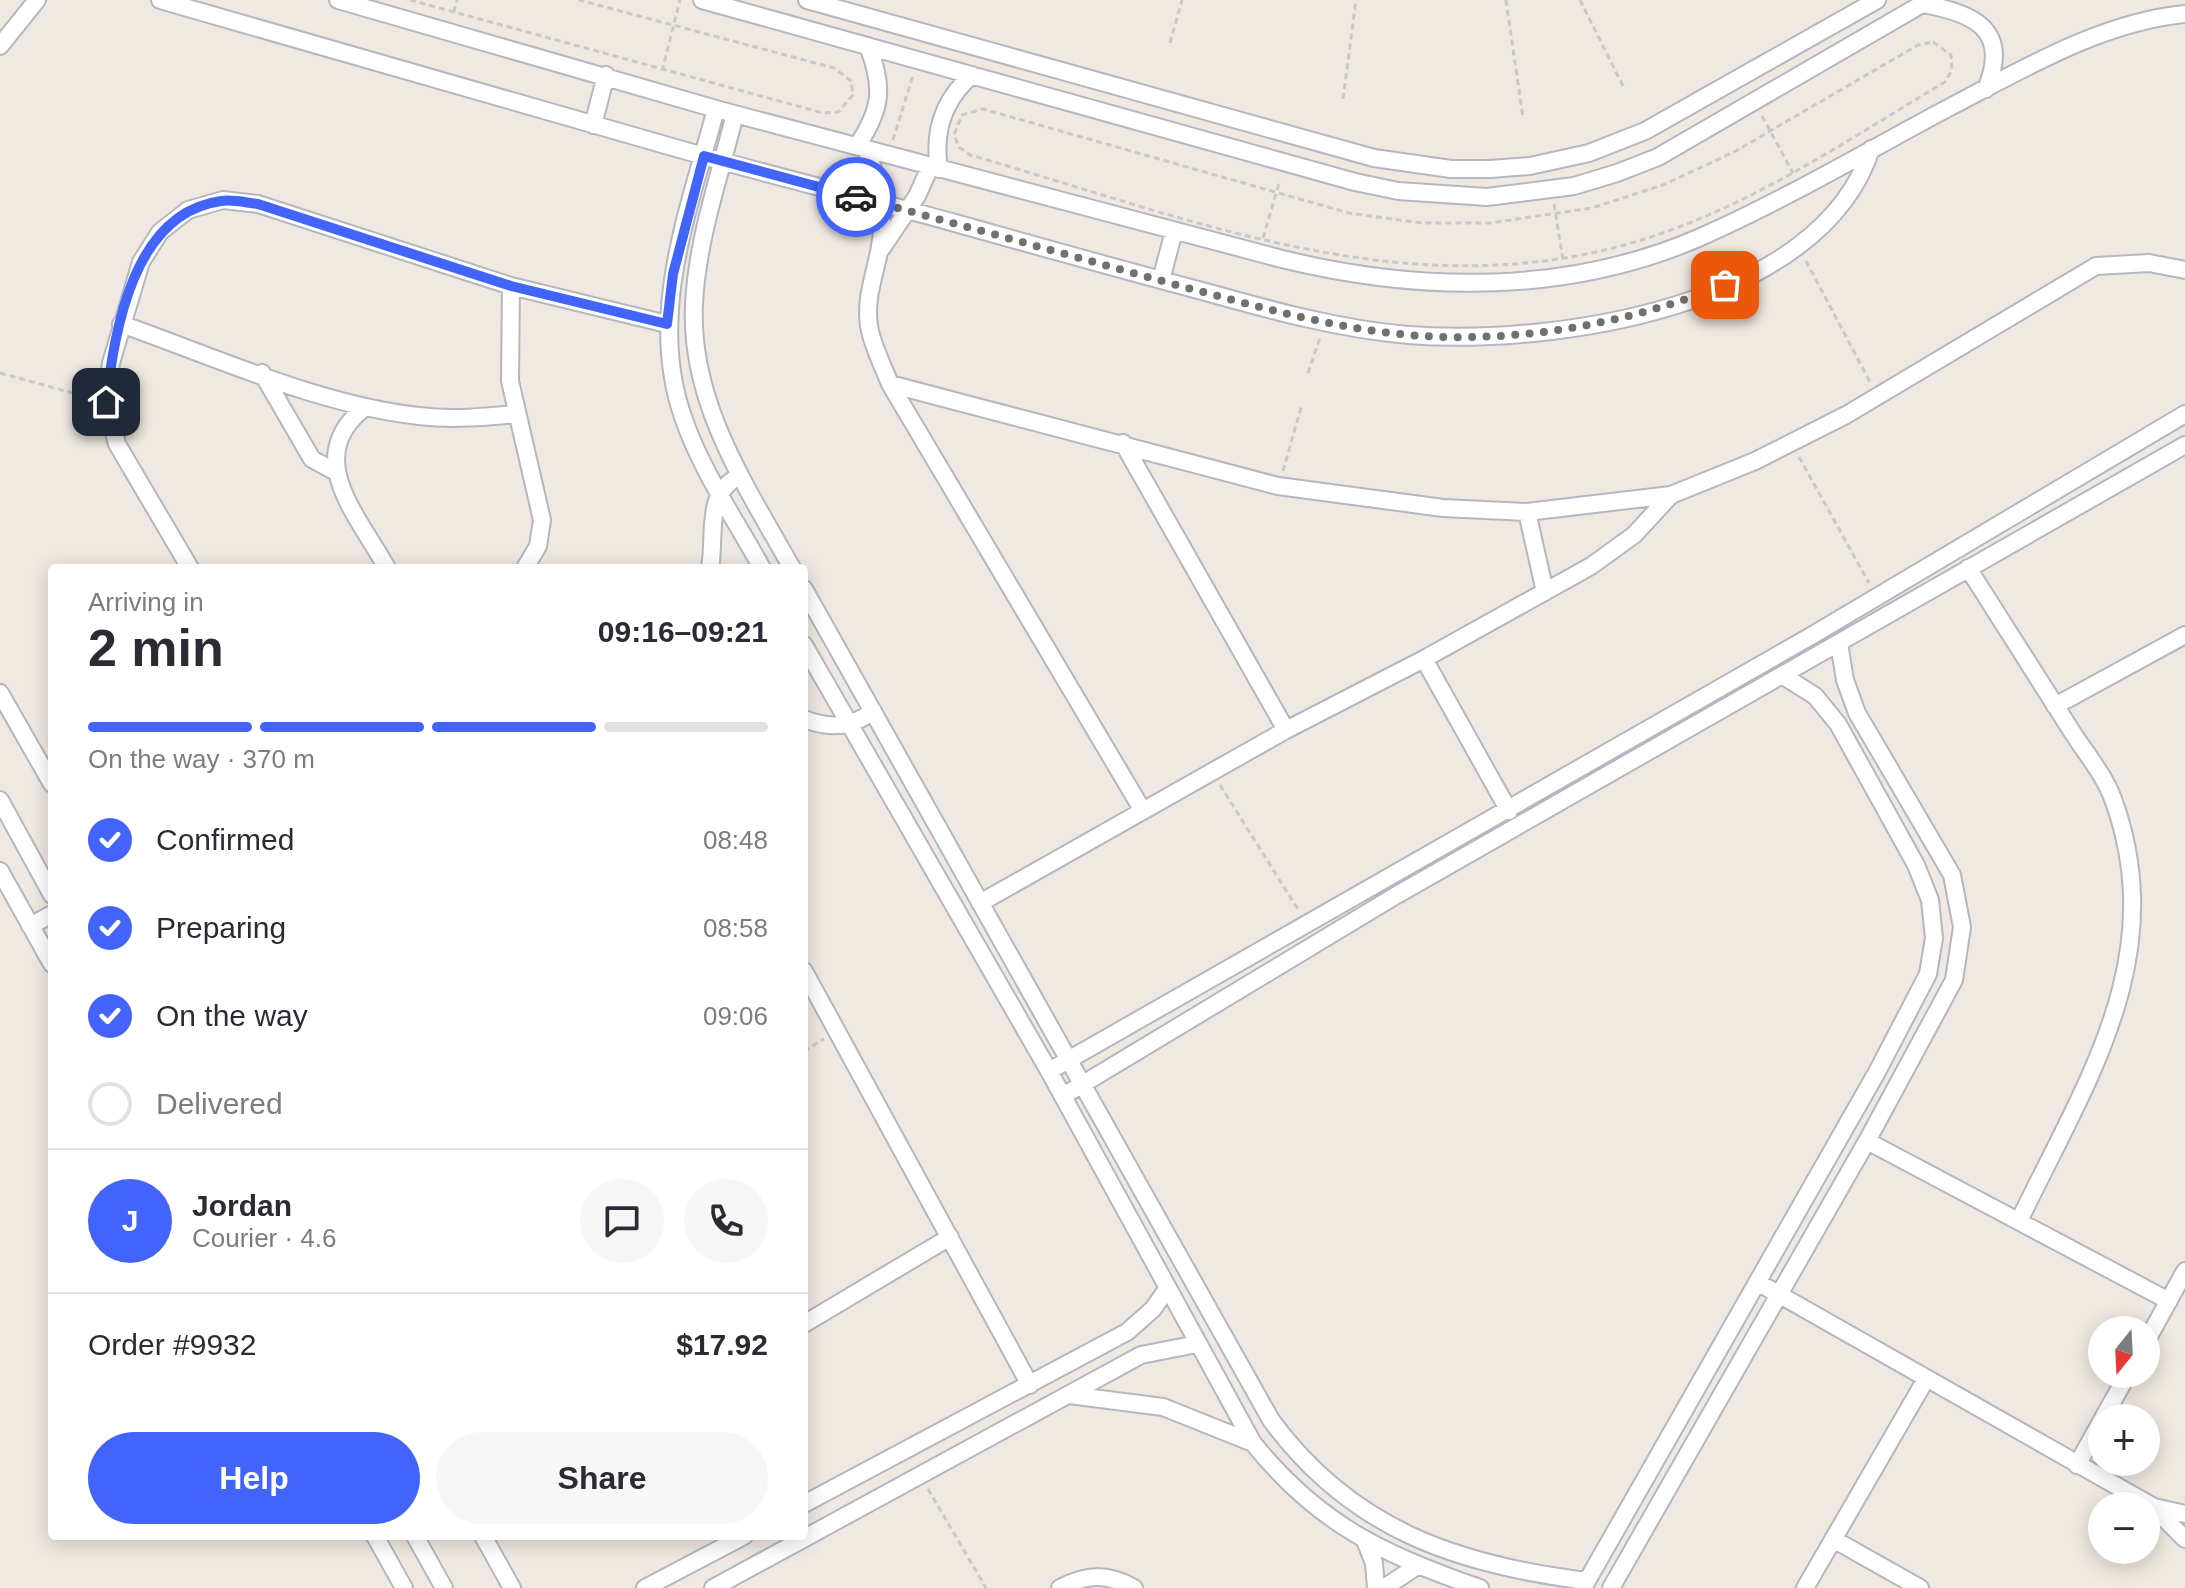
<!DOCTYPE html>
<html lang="en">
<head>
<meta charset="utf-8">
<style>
  :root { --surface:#fff; --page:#f7f7f7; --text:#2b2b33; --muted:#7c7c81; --line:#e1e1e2; --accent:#4264fb }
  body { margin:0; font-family:Helvetica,sans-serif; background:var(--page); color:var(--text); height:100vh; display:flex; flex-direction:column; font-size:30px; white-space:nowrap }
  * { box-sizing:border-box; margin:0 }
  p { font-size:26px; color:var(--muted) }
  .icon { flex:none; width:44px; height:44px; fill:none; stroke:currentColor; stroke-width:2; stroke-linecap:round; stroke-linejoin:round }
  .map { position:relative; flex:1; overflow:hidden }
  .drawer { position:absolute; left:48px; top:564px; width:760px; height:976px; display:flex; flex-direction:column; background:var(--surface); border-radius:8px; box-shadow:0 4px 20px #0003 }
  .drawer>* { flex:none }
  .needle { width:52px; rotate:198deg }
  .tools { position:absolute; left:2088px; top:1316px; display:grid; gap:16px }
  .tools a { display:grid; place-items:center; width:72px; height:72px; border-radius:50%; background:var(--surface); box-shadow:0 4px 20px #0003; font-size:40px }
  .pin { position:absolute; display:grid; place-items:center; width:68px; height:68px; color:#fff; margin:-34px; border-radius:16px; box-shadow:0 4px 12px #0006 }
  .courier { position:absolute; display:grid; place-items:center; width:80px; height:80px; margin:-40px; border:6px solid #4264fb; border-radius:50%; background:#fff; color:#222; box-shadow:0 2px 10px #0007 }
  .overview em { font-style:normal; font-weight:600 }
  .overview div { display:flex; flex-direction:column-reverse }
  .overview { display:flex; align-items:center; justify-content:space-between; height:136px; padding:0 40px }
  h1 { font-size:52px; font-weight:600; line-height:60px }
  .bar { display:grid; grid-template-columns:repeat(4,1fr); gap:12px 8px; align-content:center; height:96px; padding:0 40px }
  .bar i { height:10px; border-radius:6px; background:var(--line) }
  .bar .selected { background:var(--accent) }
  .bar p { grid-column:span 4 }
  .line { display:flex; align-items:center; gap:20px; padding:0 40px; border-top:2px solid var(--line) }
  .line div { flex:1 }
  .round { display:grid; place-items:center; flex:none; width:84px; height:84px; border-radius:42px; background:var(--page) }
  ol { padding:0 40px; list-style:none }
  li { display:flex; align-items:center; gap:24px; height:88px }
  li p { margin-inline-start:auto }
  li .icon { padding:8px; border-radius:50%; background:var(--accent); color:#fff; stroke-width:4 }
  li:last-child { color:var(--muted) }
  li i { width:44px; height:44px; border:4px solid var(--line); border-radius:50% }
  .action { display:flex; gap:16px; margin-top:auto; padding:16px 40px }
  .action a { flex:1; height:92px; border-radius:48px; background:var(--accent); color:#fff; font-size:32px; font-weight:600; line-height:92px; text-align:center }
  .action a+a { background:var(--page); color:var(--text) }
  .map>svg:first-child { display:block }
</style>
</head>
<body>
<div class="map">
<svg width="2185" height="1588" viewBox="0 0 2185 1588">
  <rect width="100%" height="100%" fill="#efe9e1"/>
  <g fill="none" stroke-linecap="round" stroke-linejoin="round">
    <defs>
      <path id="minor" d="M160,0C342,52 524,106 707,157C789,180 872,200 955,223C1037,246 1119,269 1202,291C1270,310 1338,329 1408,335C1551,346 1820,308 1871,149
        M338,0L716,109L1282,259C1421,293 1570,295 1703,236C1788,198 1869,150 1950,107C2023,69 2102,22 2185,14
        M702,0L1355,182L1398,191L1487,197L1574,186L1617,173L1658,157L1929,0
        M807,0L1374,158L1451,169H1490L1530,166L1589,153L1645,131L1877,0
        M1923,4C1974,13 2011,30 1986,89
        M0,46L37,0
        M716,109C689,210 647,314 683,417C701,470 735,519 762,568
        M735,114C720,175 697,240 694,304C689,402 746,486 792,568
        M593,125L606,75
        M857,146C882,109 884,87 868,46
        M866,149C879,182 887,217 879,252C874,277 865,300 869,326C872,345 883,366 890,384L1143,811
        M939,169C933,131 943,100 972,75
        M882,248L917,196L930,167
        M1161,280L1174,231
        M511,286L510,381L542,520L538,546L525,568
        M121,324C215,357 319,405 419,416C452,420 485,417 517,414
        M262,373L312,459L334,471
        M890,384L1278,486L1443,508L1527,512L1671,495L1755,461L1846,415L2096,266L2149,263L2185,270
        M365,407C302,457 357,514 387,568
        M1123,443L1286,730
        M1527,512L1545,592
        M190,568L117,444L106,402L111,363L141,262L160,232L188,210L223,200L258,204L511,286L667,324
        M710,568C716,535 704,492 740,476
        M1968,568C2002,621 2035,674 2069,727C2083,750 2104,774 2113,799C2171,958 2085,1083 2019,1221
        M804,589L1271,1420C1351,1529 1457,1565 1587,1581
        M804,645L1049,1071L1253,1443C1318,1524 1384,1555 1480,1588
        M1424,659L1509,811
        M0,693L52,784
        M2055,706L2185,635
        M804,719C829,729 851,728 873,711
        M0,800L52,895
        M0,871L52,964
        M980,903L1286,730L1424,659L1591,566L1634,535L1671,495
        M30,926L52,914
        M804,971L1030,1385
        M1049,1071L1811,636L2185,414
        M1063,1096L1395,896L2185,445
        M1867,1141L2169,1301
        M1757,1282L2152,1506L2185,1539
        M804,1324L950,1237
        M2146,1342L2185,1271
        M1069,1395L1163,1407L1253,1443
        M2103,1418L2128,1374
        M2077,1465L2102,1420
        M804,1504L1127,1332L1153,1309L1167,1289
        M2154,1507L2185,1514
        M375,1536L404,1588
        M415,1536L444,1588
        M483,1536L512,1588
        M1833,1539L1920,1588
        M1366,1543L1374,1563L1376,1588
        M645,1588L744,1536
        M713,1588L1141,1355L1197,1344
        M1060,1588C1086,1574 1107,1573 1134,1588
        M1384,1588L1417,1566
        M1583,1588L1877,1072L1928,974L1934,938L1930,900L1916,865L1838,724L1815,696L1782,675
        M1611,1588L1867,1141L1954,980L1962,927L1952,875L1857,713L1845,680L1839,643
        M1805,1588L1926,1379"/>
    </defs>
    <use href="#minor" stroke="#b4b7c1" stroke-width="20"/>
    <path stroke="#c9c9c9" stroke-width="3" stroke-dasharray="6 4" stroke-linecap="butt" d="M410,0L823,113L838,112L853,95L851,81L834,68L579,0
      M1506,0L1523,118
      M1580,0L1624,88
      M454,12L457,0
      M1933,42L1951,55L1952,70L1945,82C1859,133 1772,192 1679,227C1434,321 1206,223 970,155L959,147L954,135L962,115L983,109L1349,213L1422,223H1490L1592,208L1663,185L1734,152L1918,45Z
      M1170,43L1182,0
      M662,71L680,0
      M1343,99L1356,0
      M1762,116L1793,173
      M893,140L913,75
      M1554,204L1563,260
      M1263,238L1280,180
      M1806,261L1870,382
      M0,373L91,398
      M1308,373L1320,338
      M1799,457L1869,583
      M1283,471L1302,404
      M1220,785L1299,911
      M804,1051L824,1039
      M928,1489L986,1588"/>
    <use href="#minor" stroke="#fff" stroke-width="16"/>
  </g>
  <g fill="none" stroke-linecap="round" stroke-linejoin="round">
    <path stroke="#726f6d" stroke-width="8" stroke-dasharray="0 14.4" d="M856,197C966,226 1075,257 1184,287C1271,310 1356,335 1446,337C1543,339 1635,320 1725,285"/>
    <path stroke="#4264fb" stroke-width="10" d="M106,402C115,329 133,213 221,201C233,199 247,203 258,204L511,286L667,324L673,274L704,156L856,197"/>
  </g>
</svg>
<div class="tools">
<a><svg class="needle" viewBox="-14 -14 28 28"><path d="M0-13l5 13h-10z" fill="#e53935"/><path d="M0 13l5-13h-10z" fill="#7c7c81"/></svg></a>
<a>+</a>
<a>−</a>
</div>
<div class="pin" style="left:1725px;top:285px;background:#ea580c"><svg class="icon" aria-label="bag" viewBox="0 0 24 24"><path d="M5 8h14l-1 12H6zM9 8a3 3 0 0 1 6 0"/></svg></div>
<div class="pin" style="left:106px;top:402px;background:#1f2937"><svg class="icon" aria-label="home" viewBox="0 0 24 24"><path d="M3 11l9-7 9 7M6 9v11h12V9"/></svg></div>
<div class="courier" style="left:856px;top:197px"><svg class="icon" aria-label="car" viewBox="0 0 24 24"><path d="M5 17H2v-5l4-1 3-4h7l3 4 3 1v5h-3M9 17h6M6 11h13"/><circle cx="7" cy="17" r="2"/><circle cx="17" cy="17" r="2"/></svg></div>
<section class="drawer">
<div class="overview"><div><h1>2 min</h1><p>Arriving in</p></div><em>09:16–09:21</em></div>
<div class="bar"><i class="selected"></i><i class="selected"></i><i class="selected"></i><i></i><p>On the way · 370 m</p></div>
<ol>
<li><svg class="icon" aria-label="check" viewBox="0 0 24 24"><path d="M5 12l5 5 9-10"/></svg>Confirmed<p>08:48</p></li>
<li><svg class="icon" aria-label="check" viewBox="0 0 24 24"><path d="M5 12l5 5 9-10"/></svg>Preparing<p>08:58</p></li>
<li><svg class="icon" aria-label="check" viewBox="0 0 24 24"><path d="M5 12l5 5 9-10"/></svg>On the way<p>09:06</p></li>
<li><i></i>Delivered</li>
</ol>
<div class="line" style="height:144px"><b class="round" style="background:var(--accent);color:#fff">J</b><div><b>Jordan</b><p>Courier · 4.6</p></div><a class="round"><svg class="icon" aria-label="chat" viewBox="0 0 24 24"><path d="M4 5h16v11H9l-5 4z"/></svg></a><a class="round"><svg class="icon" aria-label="phone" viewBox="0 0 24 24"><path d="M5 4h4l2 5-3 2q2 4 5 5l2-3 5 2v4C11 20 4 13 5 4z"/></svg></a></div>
<div class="line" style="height:104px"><div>Order #9932</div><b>$17.92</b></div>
<div class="action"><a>Help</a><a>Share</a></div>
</section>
</div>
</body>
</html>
